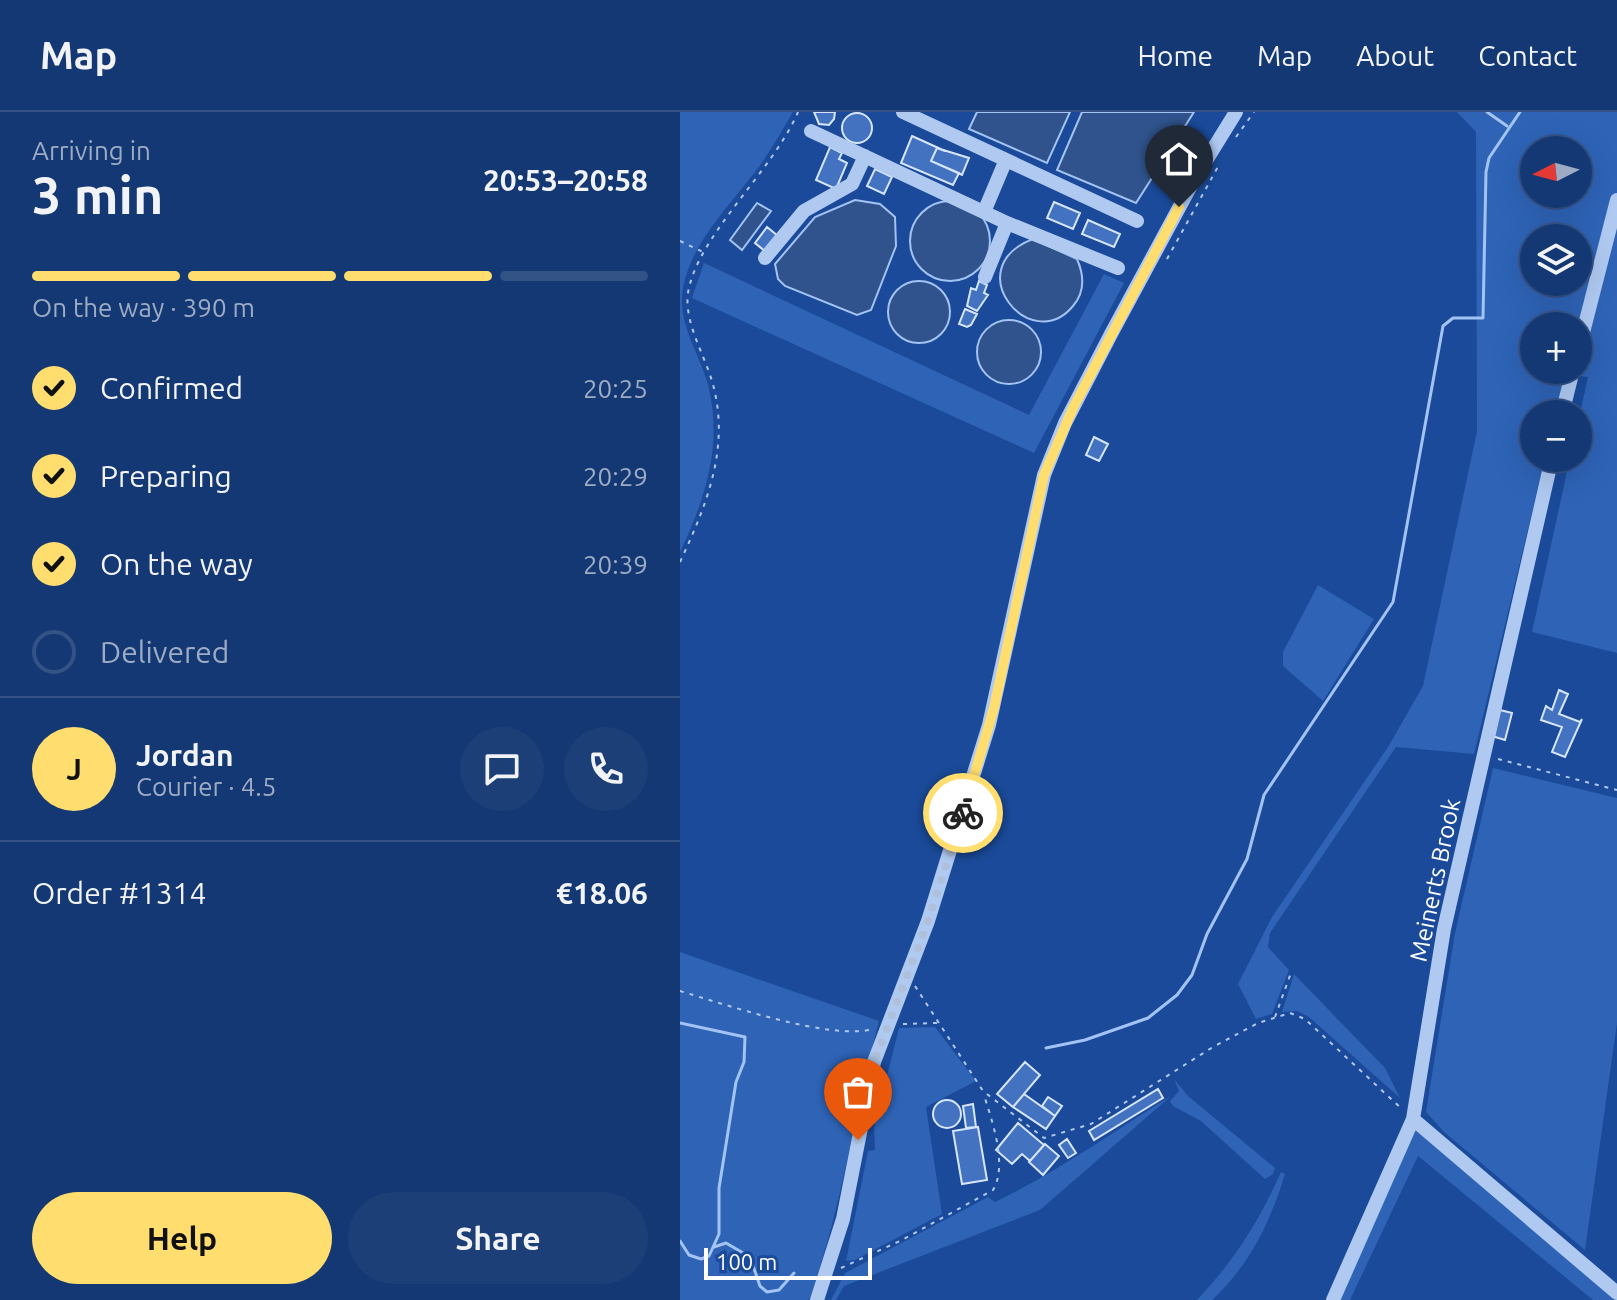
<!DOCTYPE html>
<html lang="en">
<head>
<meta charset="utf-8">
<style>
  :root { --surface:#143873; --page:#1d3f78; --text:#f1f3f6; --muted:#9dacc4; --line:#335285; --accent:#ffdd6e }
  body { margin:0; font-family:Ubuntu,sans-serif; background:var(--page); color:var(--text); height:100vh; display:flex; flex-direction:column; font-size:30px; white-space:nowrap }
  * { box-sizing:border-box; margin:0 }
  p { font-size:26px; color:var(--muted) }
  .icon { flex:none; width:44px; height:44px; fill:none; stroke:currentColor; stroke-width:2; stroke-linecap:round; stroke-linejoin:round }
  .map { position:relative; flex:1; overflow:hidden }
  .details { display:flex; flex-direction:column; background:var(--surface); width:680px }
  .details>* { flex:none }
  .needle { width:52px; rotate:264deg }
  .tools { position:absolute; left:840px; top:24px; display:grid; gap:16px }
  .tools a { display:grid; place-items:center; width:72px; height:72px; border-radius:50%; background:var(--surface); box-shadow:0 8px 32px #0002,0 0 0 2px var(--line); font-size:40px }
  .scale { position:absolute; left:24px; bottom:20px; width:168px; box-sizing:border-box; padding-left:8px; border:4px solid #fff; border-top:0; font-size:22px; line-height:28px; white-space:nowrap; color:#fff; -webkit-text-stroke:6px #1a4a99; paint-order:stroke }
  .pin { position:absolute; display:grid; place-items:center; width:68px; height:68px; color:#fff; margin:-82px -34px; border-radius:50% 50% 50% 0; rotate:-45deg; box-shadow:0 0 8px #0007 }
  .pin .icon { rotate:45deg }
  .courier { position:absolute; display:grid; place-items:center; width:80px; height:80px; margin:-40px; border:6px solid #ffdd6e; border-radius:50%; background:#fff; color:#222; box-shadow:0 2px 10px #0007 }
  .summary em { font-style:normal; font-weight:600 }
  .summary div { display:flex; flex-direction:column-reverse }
  .summary { display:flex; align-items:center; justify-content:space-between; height:136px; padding:0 32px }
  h1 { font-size:52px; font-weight:600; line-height:60px }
  .bar { display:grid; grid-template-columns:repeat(4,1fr); gap:12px 8px; align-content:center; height:96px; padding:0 32px }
  .bar i { height:10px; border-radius:6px; background:var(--line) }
  .bar .selected { background:var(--accent) }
  .bar p { grid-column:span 4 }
  .line { display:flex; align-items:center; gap:20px; padding:0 32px; border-top:2px solid var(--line) }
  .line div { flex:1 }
  .round { display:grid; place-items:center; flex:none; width:84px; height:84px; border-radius:42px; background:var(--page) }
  ol { padding:0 32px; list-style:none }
  li { display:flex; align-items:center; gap:24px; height:88px }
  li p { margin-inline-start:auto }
  li .icon { padding:8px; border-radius:50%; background:var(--accent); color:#111; stroke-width:4 }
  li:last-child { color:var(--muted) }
  li i { width:44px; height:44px; border:4px solid var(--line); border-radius:50% }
  .cta { display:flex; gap:16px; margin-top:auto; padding:16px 32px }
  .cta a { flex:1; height:92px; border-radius:48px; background:var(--accent); color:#111; font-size:32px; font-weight:600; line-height:92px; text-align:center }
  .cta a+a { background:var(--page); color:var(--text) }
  header { display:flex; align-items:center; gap:48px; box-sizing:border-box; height:112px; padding:0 40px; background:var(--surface); border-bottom:2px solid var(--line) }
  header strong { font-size:38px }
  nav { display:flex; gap:44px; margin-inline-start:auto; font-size:28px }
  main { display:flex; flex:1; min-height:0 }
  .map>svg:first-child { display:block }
</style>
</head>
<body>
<header>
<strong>Map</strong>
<nav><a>Home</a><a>Map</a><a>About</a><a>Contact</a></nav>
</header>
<main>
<section class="details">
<div class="summary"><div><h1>3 min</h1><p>Arriving in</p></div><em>20:53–20:58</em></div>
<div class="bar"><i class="selected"></i><i class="selected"></i><i class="selected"></i><i></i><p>On the way · 390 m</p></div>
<ol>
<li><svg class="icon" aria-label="check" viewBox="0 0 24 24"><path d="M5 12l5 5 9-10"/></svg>Confirmed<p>20:25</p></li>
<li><svg class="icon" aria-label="check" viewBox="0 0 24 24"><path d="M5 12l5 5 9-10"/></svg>Preparing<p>20:29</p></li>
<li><svg class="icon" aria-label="check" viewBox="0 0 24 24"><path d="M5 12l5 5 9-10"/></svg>On the way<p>20:39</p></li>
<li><i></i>Delivered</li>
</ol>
<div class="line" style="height:144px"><b class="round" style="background:var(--accent);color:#111">J</b><div><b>Jordan</b><p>Courier · 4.5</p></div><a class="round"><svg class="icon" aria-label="chat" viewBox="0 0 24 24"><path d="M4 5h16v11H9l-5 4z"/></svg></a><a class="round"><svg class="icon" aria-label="phone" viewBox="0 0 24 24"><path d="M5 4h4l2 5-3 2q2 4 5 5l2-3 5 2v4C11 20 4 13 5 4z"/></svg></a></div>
<div class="line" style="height:104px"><div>Order #1314</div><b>€18.06</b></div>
<div class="cta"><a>Help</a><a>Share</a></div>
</section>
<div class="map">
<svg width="937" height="1188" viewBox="0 0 937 1188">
  <rect width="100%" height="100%" fill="#1a4a99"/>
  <path fill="#2e63b6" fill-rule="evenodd" d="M0,0H113C103,17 93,35 81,52C53,91 4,136 2,187C1,215 19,243 27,269C44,329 26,386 0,440Z
    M777,0H937V541L852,520L890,346H898V310L908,265L885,262L875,302H854V346H865L794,642L716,635L590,821L588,835L609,858L592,902L576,907L558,872L592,805L708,635L743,574L797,319L796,20ZM854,38H898V82H854ZM854,126H898V170H854ZM854,214H898V258H854Z
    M24,151L349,303L424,162L444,171L354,341L12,186Z
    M638,473L694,507L643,589L603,554V540Z
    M813,656L937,686V911L905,1138L764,1020L746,1000L775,821Z
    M0,840L199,909C174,1002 162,1097 129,1188H0Z
    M614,862L705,956L720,986L629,905L617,899L602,900Z
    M255,915L296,969L246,995L262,1102L175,1148L166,1149L188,1039L195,1038L194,1016L219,916Z
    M494,967L508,984L595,1056L593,1062L585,1067L521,1009L493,994L490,989L499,979Z
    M491,984L360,1098L164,1174L156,1188H151L165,1161L308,1085L315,1090C377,1060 433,1020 491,984Z
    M733,1007L937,1181V1188H913L738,1044L670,1188H653Z
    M601,1060L605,1062C591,1109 569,1154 532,1188H517C554,1149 579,1109 601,1060Z"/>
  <path fill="#30538d" stroke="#a2c3f3" stroke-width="2" d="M297,0H390L367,51L289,17Z
    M402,0H514L456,91L377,58Z
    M175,88L200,92L215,105L216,134L191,198L177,203L105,174L98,167L95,152L135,105Z
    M230 129a40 40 0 1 1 80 0a40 40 0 1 1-80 0Z
    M77,91L91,99L62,138L50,128Z
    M353,127L397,147C404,163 405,180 393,194C351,245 277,156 353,127Z
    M208 200a31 31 0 1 1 62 0a31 31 0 1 1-62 0Z
    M297 240a32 32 0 1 1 64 0a32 32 0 1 1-64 0Z"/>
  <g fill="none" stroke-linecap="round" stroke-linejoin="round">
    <path stroke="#a2c3f3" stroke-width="3" d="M807,0L827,14
      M0,911L65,925L64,950L56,970L39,1076V1122L29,1144L21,1147L9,1143L0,1129
      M366,936L405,928L468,906L497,883L512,863L527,822L567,747L584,683L713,490L763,214L773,206H803L806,60L809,46L840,0
      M34,1135L46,1131L70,1145L80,1174L87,1180L99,1178L114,1161"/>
  </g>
  <path fill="#4373c0" stroke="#d6e5fc" stroke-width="2" d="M134,0H155L154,7L149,13L139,12Z
    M162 16a15 15 0 1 1 30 0a15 15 0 1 1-30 0Z
    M232,24L265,39L257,36L251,49L279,61L273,73L221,51Z
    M150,35L162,41L159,47L167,51L156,77L136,68Z
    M257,36L289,46L282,63L251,49Z
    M195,57L212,65L204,82L187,74Z
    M374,90L400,101L393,117L367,106Z
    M408,108L440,122L434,135L402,122Z
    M87,115L98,124L86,140L75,131Z
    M299,169L307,173L304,181L308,183L297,199L287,194L291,176L296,178Z
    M285,197L297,202L291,213L287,215L279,212Z
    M414,325L428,332L419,349L406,343Z
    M879,578L888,582L879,602L900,610L902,607L885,645L872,640L882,615L861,608L866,594L872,598Z
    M820,598L832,601L825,628L812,624Z
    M345,950L360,963L333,995L317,982Z
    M478,977L483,986L414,1028L409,1019Z
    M344,982L375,1004L366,1017L333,995Z
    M368,985L382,994L375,1004L362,994Z
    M253 1002a14 14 0 1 1 28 0a14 14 0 1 1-28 0Z
    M293,992L296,1015L286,1016L283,994Z
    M338,1011L364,1033L350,1049L342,1042L332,1052L316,1038Z
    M298,1015L307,1068L282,1072L273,1019Z
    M387,1027L396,1041L388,1046L379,1033Z
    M365,1032L379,1044L363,1063L349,1050Z"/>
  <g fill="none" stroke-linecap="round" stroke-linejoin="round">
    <path stroke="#afc9f1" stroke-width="2" stroke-dasharray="4 6" stroke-linecap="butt" d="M556,25L574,0
      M0,129L23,140
      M487,147L540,51
      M0,450C27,392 51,334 32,269C24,242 4,210 8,181C17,124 93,59 118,0
      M818,647L937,678
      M235,874L303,979L364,1026L411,1012L533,935L578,911L610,901L625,907L723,998
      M0,879C44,892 151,929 193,917
      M595,905L612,858
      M223,912L257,911
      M161,1156L222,1128L313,1078C328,1053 312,1009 304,983"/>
    <path stroke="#afc9f1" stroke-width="14" d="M223,0L457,109
      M131,19L327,111L438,156
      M304,100L325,50
      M85,146L124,99L172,72L185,44
      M305,165L327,111
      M898,240L937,88
      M882,302L893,258
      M733,1007L937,1181
      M137,1188L163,1107L194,950L248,809L309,613L364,363L385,311L431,222L514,68L556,0
      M653,1188L733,1007L764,817L872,346"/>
  </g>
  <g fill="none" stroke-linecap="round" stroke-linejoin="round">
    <path stroke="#afc0db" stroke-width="8" stroke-dasharray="0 14.4" d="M178,1028L194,950L248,809L283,701"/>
    <path stroke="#ffdd6e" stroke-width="10" d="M283,701L314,596L364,363L393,296L499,95"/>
  </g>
  <g text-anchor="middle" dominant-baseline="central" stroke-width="6" stroke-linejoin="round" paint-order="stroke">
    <g font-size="24" fill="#fff" stroke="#1a4a99">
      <text transform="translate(755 768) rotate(-78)">Meinerts Brook</text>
    </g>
  </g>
</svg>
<div class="tools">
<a><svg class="needle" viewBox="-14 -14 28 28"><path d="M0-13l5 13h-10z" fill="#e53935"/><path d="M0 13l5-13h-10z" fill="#9dacc4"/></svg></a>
<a><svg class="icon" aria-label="layers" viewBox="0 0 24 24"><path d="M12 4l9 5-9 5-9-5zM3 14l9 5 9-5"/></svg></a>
<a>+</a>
<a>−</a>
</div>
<div class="scale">100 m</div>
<div class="pin" style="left:178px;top:1028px;background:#ea580c"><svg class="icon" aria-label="bag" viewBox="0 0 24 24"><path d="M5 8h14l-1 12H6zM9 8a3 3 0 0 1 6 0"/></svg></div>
<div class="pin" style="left:499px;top:95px;background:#1f2937"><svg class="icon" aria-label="home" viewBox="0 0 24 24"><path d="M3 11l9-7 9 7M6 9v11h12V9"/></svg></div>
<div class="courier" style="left:283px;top:701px"><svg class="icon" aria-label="bike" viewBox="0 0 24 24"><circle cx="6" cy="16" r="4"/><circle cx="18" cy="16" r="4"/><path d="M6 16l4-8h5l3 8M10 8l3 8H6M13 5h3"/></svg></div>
</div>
</main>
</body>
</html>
